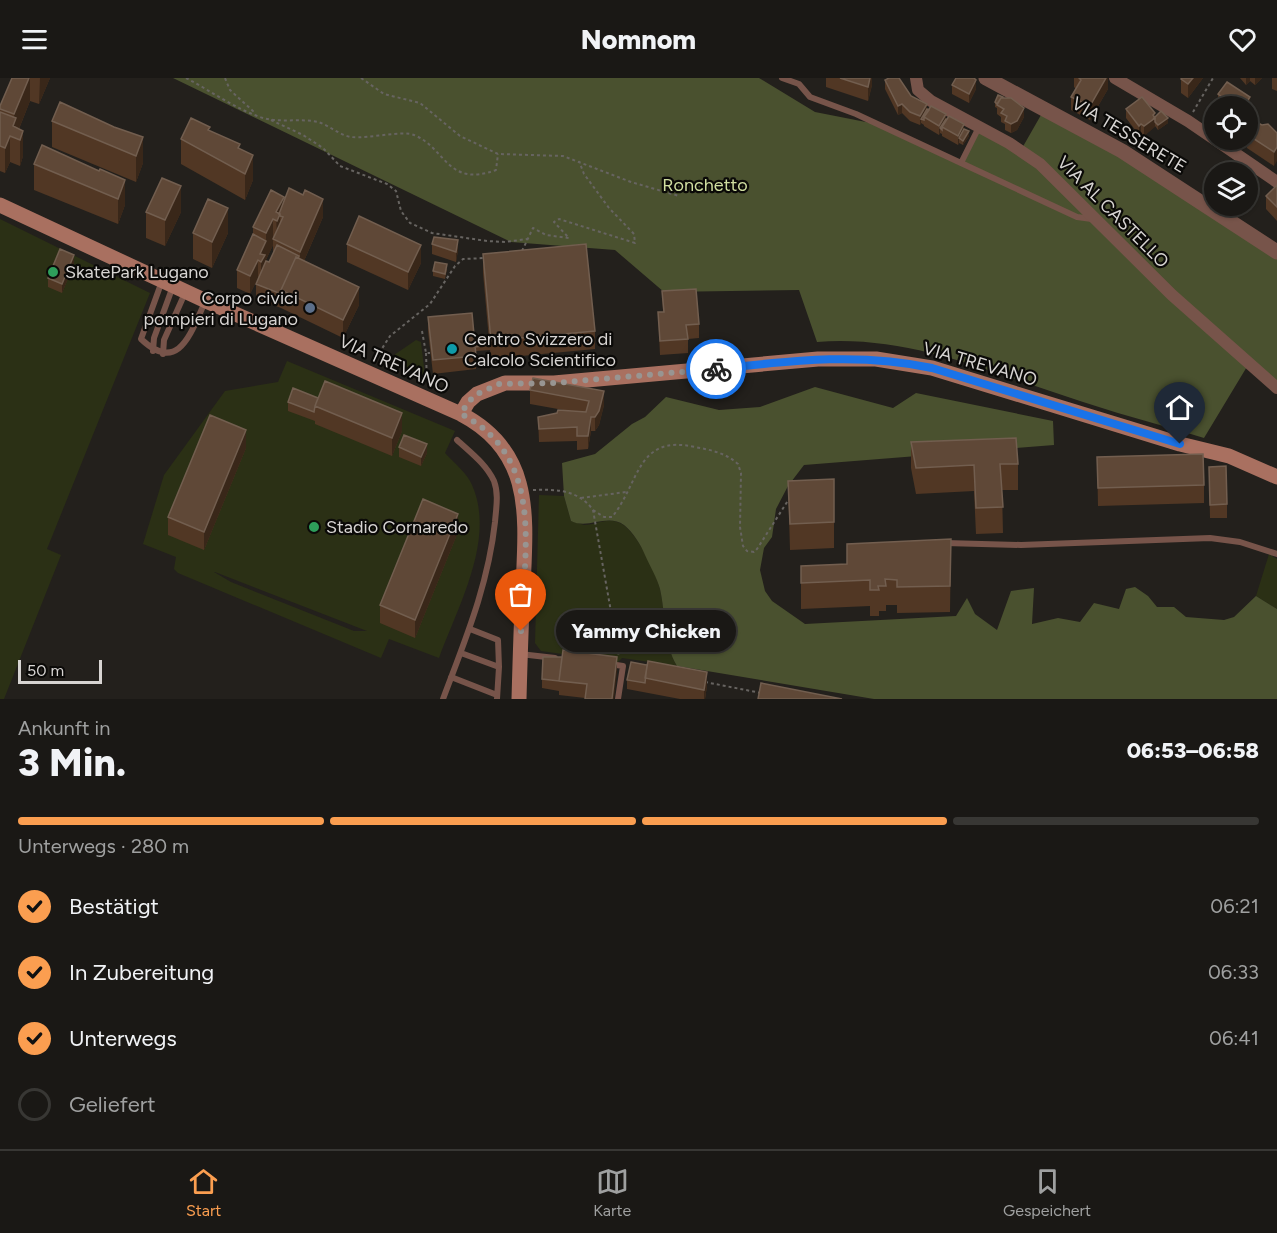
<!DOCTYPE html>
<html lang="de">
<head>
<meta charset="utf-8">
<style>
  :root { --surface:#1a1815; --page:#23211e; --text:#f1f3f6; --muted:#9fa0a0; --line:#383734; --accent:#fb9e50 }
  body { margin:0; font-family:Figtree,sans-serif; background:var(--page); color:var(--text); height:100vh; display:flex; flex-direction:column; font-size:22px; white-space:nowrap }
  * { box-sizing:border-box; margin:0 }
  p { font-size:20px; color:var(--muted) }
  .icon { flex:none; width:33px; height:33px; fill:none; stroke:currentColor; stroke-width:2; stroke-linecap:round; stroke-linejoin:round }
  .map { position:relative; height:621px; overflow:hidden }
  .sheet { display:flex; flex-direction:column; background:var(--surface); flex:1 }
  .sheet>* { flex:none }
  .fabs { position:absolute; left:1204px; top:18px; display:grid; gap:12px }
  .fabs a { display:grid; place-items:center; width:54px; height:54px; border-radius:50%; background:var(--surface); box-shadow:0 2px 4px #0004,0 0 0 2px var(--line); font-size:30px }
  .scale { position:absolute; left:18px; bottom:15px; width:84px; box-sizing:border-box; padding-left:6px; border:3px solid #d7d4d2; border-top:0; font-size:16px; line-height:21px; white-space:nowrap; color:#d7d4d2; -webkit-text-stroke:4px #0b0a08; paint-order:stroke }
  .pin { position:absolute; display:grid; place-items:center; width:51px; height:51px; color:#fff; margin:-62px -26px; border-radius:50% 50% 50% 0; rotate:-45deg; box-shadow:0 0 6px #0007 }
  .pin .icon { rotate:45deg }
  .courier { position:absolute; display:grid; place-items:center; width:60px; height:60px; margin:-30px; border:4px solid #1a73e8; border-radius:50%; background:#fff; color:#222; box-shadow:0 2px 8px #0007 }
  .bubble { position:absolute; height:42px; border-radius:21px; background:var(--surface); box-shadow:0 2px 4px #0004,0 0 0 2px var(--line); font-size:20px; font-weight:800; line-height:42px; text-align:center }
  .summary em { font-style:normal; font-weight:800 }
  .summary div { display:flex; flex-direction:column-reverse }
  .summary { display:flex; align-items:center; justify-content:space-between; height:102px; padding:0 18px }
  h1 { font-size:39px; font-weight:800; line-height:45px }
  .bar { display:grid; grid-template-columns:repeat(4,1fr); gap:9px 6px; align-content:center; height:72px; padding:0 18px }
  .bar i { height:8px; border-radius:4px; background:var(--line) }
  .bar .active { background:var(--accent) }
  .bar p { grid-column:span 4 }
  ol { padding:0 18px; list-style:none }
  li { display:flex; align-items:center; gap:18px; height:66px }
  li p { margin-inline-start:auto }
  li .icon { padding:6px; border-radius:50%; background:var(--accent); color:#111; stroke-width:4 }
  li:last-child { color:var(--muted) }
  li i { width:33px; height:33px; border:3px solid var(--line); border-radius:50% }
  header { display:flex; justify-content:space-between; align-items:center; height:78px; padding:0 18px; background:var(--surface); font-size:27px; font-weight:800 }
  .dock { display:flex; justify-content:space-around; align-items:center; height:84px; border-top:2px solid var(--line); background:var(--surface); font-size:16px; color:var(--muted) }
  .dock a { display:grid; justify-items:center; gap:3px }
  .dock .active { color:var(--accent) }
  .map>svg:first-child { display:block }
</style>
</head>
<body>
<header><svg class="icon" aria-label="menu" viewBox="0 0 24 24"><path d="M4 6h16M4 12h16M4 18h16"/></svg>Nomnom<svg class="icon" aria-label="heart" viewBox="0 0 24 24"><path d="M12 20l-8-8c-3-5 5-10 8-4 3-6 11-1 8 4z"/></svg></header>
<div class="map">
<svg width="1277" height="621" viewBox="0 0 1277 621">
  <rect width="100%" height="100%" fill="#23201c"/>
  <path fill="#2b3015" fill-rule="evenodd" d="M0,141L150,215L47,471L61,477L4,621H0Z
    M416,262L421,264L425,298L396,287L392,282L394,277Z
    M287,283L455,353L445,375C454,385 467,395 472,407C496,461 458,528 439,580L389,561L381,580L178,495L174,491L176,479L143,466L164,397L225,313L278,304ZM214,494H215L367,553H354L231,504Z
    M539,417L564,418L571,443C575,444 580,446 584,447C597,447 606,439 620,445C636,452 656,494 660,511C666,538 663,564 677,588L622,580L618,584L541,573L535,565Z
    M1269,476L1277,481V531L1256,518Z"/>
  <path fill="#4a512f" d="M173,0H759L815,34L876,46L960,85L979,48L1021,72L1045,30L1277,174V310L1248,287L1204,360C1158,346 1111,334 1065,318C983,291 904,257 817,264L799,212L664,214L615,172L511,164Z
    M815,309L893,330L916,315L1053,343L1054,367L804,387L788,408L776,431L772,459L764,470L760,492L765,513L772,523L805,546L956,538L967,520L975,536L997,552L1011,513L1034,510L1032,546L1058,540L1080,544L1094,525L1119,531L1126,511L1135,509L1148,518L1157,529H1174L1186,539L1224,542L1234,539L1256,518L1277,531V621H874L677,588C663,564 666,538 660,511C657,500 650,488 645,477C641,467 633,454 624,447C607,435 588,452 571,443L564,418L562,385L595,376L632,346L645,339L666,319L719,332L760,329Z"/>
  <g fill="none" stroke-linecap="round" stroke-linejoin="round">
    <path stroke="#676461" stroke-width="2" stroke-dasharray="3 3" stroke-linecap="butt" d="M186,0C211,13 237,32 263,40C280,45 300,40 318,44C329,47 339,57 351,59C369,61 402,52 414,57C446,70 447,110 496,92L498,76
      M225,0L230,12L254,34
      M361,0L384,16L420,25L460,58L498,76L563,78L631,104L679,118
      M1193,34L1213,0
      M271,42L303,57L323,70L340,88L387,106L396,113L401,133L410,145L432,155L487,163L505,164L527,161
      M522,173L533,150L546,157L569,160L554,144L559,141L635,165L634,156L609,130L584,96L579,83
      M422,253L426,275H430
      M426,275L427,305
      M376,280L390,258L430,226L455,188L463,181L485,180
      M533,412C556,411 579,412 593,432L619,579
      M581,420L626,414
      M593,432L604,439H612C640,405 636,356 695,369C711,372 726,375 738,386L741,395L740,449L743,468L747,473L754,474L757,471L789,421
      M705,604L761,615"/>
    <path stroke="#77544a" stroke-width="6" d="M782,0L799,6L810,19L856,36L961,85L979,49
      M961,85L1077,139L1092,141
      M162,203L141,261C179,297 191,254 205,224
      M153,273L154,260L173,208
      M163,276L164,262L185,215
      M945,465L1021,467L1210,460L1240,464L1277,476
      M461,575L499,589L498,562L470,551
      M520,576L555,580
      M610,586L623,588L618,621
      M451,599L497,617
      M443,621C465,562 488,508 495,444C496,431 499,416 494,403C486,386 471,375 457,362
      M497,621L499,589"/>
    <path stroke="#77544a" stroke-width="12" d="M916,0L918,12L931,23L1009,65L1040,86L1172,217L1277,310
      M1115,0L1188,43L1277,104"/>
    <path stroke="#77544a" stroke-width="15" d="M986,0L1122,73L1277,174"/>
    <path stroke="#a97060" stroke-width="15" d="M0,127L206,223L461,336C534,374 526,439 523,510C521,547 520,584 519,621
      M461,336L468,324L477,316L505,305H554L818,281H876L932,290L1180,366L1229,378L1277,399"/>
  </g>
  <path fill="#513724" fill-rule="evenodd" d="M12,0H50L39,26L30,23L19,51L23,78L20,88L10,84L5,95L0,93V28Z
    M826,0H872V7L868,23L826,9Z
    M1074,0H1108V11L1090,42L1071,32V19L1076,11L1074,9Z
    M1182,0H1203L1188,20L1181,15V1Z
    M1240,0H1262L1255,7L1250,3L1246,7Z
    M1272,0H1277V13L1272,11Z
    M885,2L911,18L927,31L964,51L969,58L963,67L959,65L958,67L942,58V56L940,55L939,57L924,48V47L921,45L920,47L910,43L902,35L898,37L885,11Z
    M1227,4L1250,19V33L1248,36V28H1218V16Z
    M952,7L976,11L969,25L952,16Z
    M1003,20L1024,39L1017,52L1011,55L1005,52V46L1001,44V39L997,36V30L995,29V24Z
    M1126,31L1155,39L1168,45L1158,52L1155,48L1144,58L1141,55L1139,57L1126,40Z
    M52,43L114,49L143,85L136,104L52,69Z
    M1262,47L1277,55L1274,88L1247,70V62H1248V55Z
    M210,53L240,70L253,102L245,122L181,86V61Z
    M34,86L99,93L125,127L118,146L34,112Z
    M1277,107V143L1266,131V118Z
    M284,122L323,139L304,183L359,227L343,260L281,230L256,220V206L258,201V200L250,216L237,210V192L253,156V149ZM273,167V176L269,184L265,186V184Z
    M146,134H181L165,168L146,160Z
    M193,155H228L212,190L193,181Z
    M347,166L421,185L408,212L347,184Z
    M432,166L458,172L456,184L432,176Z
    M483,176L595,253V271L491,281L490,272L476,273V291L433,296L428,253V239L475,263L489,262L483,195Z
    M74,186L62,215L48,209V200Z
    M447,191L445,201L433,198V193Z
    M662,213L699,246V260L688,261V275L660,277L658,234H663Z
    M533,300L604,327L599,347L595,353H591L588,371L577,372V363L539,364L538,339L569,333L530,326V312Z
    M318,320L402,353L392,378L315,346V343L288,333V324Z
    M911,364L1018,386V412H1002L1003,455L976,456L974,413L916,416L911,390Z
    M399,369L427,375L421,388L399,379Z
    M246,370L204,472L168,457V439Z
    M1097,379L1204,407V425L1098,428Z
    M1209,389L1227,426V440H1210Z
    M834,401V470L790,472L788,403Z
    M458,454L415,560L380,545V527Z
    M951,461L950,534L897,535V527H886V533H879V538H870V528L801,531V505L847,486Z
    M631,584L707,608L705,621H680L627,611V602Z
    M617,593L585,620L559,617V613L542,610V601Z"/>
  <path fill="#392719" d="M29,0H30V23L16,58L13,48L14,44V36Z
    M40,0H50L39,26Z
    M870,0H872V7L868,23V9Z
    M1106,0H1108V11L1090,42V28Z
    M1193,0H1203L1188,20V6Z
    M1246,0H1250V3L1246,7Z
    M1255,0H1262L1255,7Z
    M976,2V11L969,25V16Z
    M1250,19V33L1248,36V28H1244Z
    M902,26V35L898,37V28Z
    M927,26V36L921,41V45L920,47V38Z
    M1024,30V39L1017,52L1011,55V46Z
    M1155,35V49L1144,58V48Z
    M946,36V46L940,50V55L939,57V48Z
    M1168,40V45L1158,52V47Z
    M964,46V55L959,60V65L958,67V58Z
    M1141,46V55L1139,57V48Z
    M23,53V78L20,88V62Z
    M969,53V58L963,67V63Z
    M10,58V84L5,95V70Z
    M143,59V85L136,104V78Z
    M1277,69V83L1274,88V74Z
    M253,77V102L245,122V96Z
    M125,102V127L118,146V121Z
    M181,108V134L165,168V142Z
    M284,119V145L283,139L280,138V162L277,163L276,134Z
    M323,121V139L300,192V174Z
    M228,130V155L212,190V164Z
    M273,141V167L265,184V195L261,202V184L260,176L266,163V155Z
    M458,162V172L456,184V174Z
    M421,167V185L408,212V194Z
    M74,177V186L62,215V206Z
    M258,182V200L250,216V198Z
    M359,209V227L343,260V242Z
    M604,313V327L599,347L595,353V339Z
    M402,335V353L392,378V360Z
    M591,339V353L588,371V358Z
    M246,352V370L204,472V454Z
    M427,366V375L421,388V379Z
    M458,436V454L415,560V542Z
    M617,579V593L614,621H612Z
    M707,594V608L705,621H704V612Z"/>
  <path fill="#5f4837" stroke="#725e4f" stroke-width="1.5" d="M12,0H29L14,36L0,31V28Z
    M840,0H870L868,9Z
    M889,0H899L911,18L927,26L920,38L910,34L902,26L898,28L885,2Z
    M956,0H974L976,2L969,16L952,7Z
    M1079,0H1106L1090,28L1071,19L1081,2Z
    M1182,0H1193L1188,6L1181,1Z
    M1227,4L1250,19L1244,28H1226L1229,24L1218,16Z
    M998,17L1003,19V20H1001L997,26L995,24Z
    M1142,19L1155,35L1153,37L1155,40L1144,48L1141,46L1139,48L1126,31Z
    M1001,20H1011L1024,30L1017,43L1011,46L1005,43L1007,38L1001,35L1004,31L997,27Z
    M60,24L114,49L143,59L136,78L52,43Z
    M931,28L946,36L939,48L924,39Z
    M927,31L929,32L924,39V42L921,41Z
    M1161,33L1168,40L1158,47L1155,44V40L1153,41Z
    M0,34L16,40L13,48L23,53L20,62L10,58L5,70L0,68Z
    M949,38L964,46L958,58L942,49Z
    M191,40L210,49L208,52L240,66L238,70L253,77L245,96L181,61Z
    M946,41H947L942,49V52L940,50Z
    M1256,44L1262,47L1268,46L1277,55V69L1274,74L1248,57V55Z
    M964,51L969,53L963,63L959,60Z
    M42,67L99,93L100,91L125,102L118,121L34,86Z
    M162,100L181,108L165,142L146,134Z
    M1277,107V129L1266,118Z
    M289,110L303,117L305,112L323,121L300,174L273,161L283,139L280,138V136H279Z
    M271,112L284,119L276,134L280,136L277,143L273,141L266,155L253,149Z
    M208,121L228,130L212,164L193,155Z
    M359,138L421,167L408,194L347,166Z
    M253,156L266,163L260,176L265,177L261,184L258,182L250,198L237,192Z
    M434,159L458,162L456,174L432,166Z
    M586,166L595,253L491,263L483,176Z
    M277,167L299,178L298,180L296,179L281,212V216L256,206L266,183L269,184Z
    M60,171L74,177L62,206L48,200Z
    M296,179L359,209L343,242L281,212Z
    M435,184L447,186L445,196L433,193Z
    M696,211L699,246L686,247L688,261L660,263L658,234H664L662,213Z
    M472,235L476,278L433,282L428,239Z
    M490,262V267L475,269V263Z
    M533,300L604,313L599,333L595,339H591L588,358H577V349L539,351L538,339L557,335L558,332L586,334L589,323L530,312Z
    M325,303L402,335L392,360L315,328Z
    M293,310L318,320L315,328L314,334L288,324Z
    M210,337L246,352L204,454L168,439Z
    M404,357L427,366L421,379L399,369Z
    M1016,360L1018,386H1000L1003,429L976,430L974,387L916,390L911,364Z
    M1203,376L1204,407L1098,410L1097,379Z
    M1226,388L1227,426L1210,427L1209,389Z
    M834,401V444L790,446L788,403Z
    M423,421L458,436L415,542L380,527Z
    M951,461L950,508L897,509V502L885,501L886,508H878L879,512H870V502L801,505V488L847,486V466Z
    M563,572L617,579L612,621H585L587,606L559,603Z
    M543,579H562L559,603L542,601Z
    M648,583L707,594L704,612L645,600Z
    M631,584L647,587L645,605L627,602Z
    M761,605L842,621H758Z"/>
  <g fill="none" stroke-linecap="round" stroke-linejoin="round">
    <path stroke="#989592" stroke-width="6" stroke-dasharray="0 10.8" d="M521,553C524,473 546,380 461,336L468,324L477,316L499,306L554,305L716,291"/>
    <path stroke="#1a73e8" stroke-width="8" d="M716,291C789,283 859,274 932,290L1180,366"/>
  </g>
  <g fill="#2e9e5b" stroke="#0b0a08" stroke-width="2">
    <circle cx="53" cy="194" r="6"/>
    <circle cx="314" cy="449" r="6"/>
  </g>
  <circle fill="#5c6f8a" stroke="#0b0a08" stroke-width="2" cx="310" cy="230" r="6"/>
  <circle fill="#0f9aa8" stroke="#0b0a08" stroke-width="2" cx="452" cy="271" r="6"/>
  <g text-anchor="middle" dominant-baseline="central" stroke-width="4.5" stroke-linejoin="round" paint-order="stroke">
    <g font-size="18" fill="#d7d4d2" stroke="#0b0a08">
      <text transform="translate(1129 57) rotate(31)">VIA TESSERETE</text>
      <text transform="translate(1113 134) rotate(45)">VIA AL CASTELLO</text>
      <text transform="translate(394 286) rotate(24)">VIA TREVANO</text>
      <text transform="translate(980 286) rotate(16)">VIA TREVANO</text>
    </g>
    <g font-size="18" fill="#d0dea0" stroke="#0b0a08">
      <text x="705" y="107">Ronchetto</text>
    </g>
    <g font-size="18" fill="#d7d4d2" stroke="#0b0a08" text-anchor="start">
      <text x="65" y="194">SkatePark Lugano</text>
      <text x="298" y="220" text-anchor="end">Corpo civici<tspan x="298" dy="21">pompieri di Lugano</tspan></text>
      <text x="464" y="261">Centro Svizzero di<tspan x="464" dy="21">Calcolo Scientifico</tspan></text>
      <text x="326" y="449">Stadio Cornaredo</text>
    </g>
  </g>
</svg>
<div class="fabs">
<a><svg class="icon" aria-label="locate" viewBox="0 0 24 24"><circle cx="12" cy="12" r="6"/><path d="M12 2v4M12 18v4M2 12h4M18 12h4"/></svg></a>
<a><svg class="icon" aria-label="layers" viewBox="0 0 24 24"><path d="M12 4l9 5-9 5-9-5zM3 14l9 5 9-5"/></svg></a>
</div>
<div class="scale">50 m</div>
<div class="pin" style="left:521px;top:553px;background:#ea580c"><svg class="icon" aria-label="bag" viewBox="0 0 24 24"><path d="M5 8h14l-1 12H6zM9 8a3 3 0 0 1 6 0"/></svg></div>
<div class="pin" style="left:1180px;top:366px;background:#1f2937"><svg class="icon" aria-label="home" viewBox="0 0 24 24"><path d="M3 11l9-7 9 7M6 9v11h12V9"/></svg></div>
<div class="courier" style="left:716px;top:291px"><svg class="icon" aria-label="bike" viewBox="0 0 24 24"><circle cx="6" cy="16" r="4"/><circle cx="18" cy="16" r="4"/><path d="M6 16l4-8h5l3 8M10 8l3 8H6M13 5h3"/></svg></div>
<div class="bubble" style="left:556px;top:532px;width:180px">Yammy Chicken</div>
</div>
<section class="sheet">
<div class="summary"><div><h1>3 Min.</h1><p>Ankunft in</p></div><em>06:53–06:58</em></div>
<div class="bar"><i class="active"></i><i class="active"></i><i class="active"></i><i></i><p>Unterwegs · 280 m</p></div>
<ol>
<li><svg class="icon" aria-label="check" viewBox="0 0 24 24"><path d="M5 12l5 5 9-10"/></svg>Bestätigt<p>06:21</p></li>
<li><svg class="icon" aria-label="check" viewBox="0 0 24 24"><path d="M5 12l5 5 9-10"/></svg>In Zubereitung<p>06:33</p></li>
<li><svg class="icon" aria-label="check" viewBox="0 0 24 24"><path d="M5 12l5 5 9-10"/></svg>Unterwegs<p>06:41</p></li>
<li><i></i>Geliefert</li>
</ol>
</section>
<nav class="dock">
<a class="active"><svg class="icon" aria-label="home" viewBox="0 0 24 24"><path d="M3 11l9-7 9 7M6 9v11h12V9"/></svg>Start</a>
<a><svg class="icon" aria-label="map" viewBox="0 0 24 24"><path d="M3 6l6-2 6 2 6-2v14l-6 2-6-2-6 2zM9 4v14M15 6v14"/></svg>Karte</a>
<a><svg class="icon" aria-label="saved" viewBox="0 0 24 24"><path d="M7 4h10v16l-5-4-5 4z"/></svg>Gespeichert</a>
</nav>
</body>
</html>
